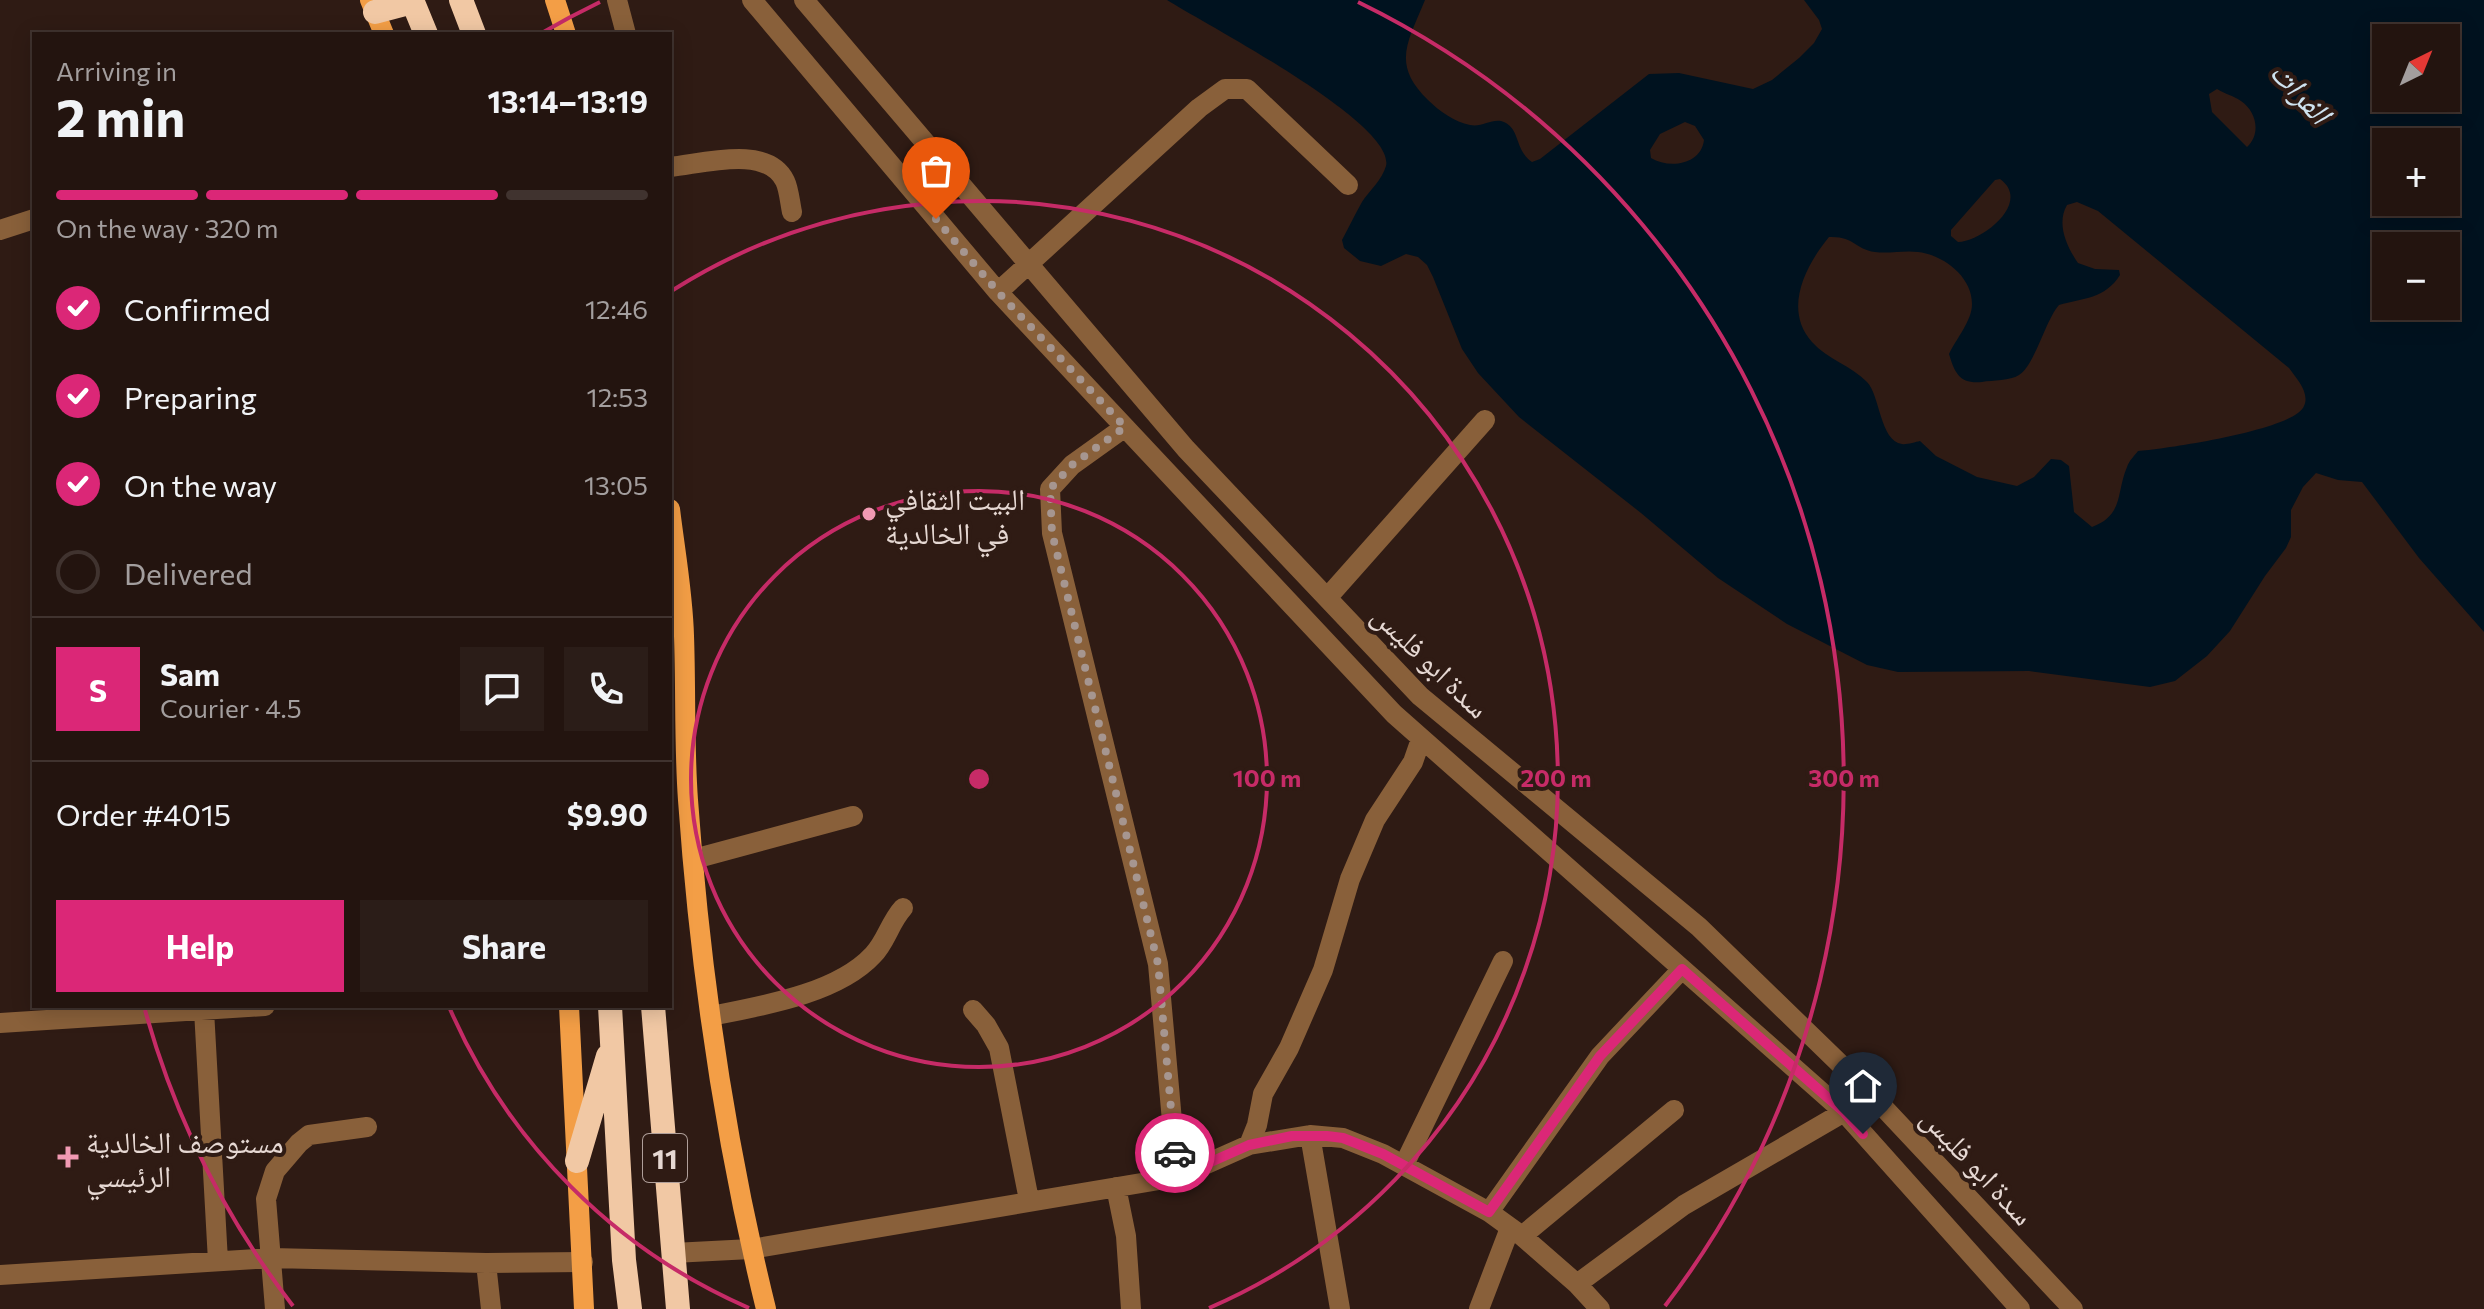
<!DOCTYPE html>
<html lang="en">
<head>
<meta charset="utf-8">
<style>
  :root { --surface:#23140f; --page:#2b1d18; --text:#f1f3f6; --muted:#a39e9e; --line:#40332f; --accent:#db2777 }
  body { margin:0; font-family:Commissioner,"Noto Naskh Arabic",sans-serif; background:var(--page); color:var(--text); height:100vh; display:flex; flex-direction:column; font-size:30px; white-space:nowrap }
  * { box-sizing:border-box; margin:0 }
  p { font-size:26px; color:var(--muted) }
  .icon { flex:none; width:44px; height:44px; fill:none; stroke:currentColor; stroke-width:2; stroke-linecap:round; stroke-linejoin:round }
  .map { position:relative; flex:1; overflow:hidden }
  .drawer { position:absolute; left:32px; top:32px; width:640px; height:976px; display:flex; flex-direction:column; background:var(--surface); border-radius:0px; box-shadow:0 4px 20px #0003,0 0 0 2px var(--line) }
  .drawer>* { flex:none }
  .needle { width:52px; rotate:43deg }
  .fabs { position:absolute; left:2372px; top:24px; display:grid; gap:16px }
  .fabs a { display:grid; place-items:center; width:88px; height:88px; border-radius:0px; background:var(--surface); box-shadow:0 4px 20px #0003,0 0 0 2px var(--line); font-size:40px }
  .pin { position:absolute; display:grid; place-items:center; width:68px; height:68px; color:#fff; margin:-82px -34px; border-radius:50% 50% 50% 0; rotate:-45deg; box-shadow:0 0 8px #0007 }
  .pin .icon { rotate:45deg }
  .courier { position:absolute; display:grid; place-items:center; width:80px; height:80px; margin:-40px; border:6px solid #db2777; border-radius:50%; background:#fff; color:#222; box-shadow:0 2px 10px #0007 }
  .overview em { font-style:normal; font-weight:700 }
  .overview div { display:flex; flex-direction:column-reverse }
  .overview { display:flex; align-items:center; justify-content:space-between; height:136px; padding:0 24px }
  h1 { font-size:52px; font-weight:700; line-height:60px }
  .bar { display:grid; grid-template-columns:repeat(4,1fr); gap:12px 8px; align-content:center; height:96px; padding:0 24px }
  .bar i { height:10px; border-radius:6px; background:var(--line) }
  .bar .current { background:var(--accent) }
  .bar p { grid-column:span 4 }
  .line { display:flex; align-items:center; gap:20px; padding:0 24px; border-top:2px solid var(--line) }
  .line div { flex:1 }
  .round { display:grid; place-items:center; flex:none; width:84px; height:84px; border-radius:0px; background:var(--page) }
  ol { padding:0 24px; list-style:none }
  li { display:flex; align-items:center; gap:24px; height:88px }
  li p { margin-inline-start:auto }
  li .icon { padding:8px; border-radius:50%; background:var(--accent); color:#fff; stroke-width:4 }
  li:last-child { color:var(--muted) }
  li i { width:44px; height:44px; border:4px solid var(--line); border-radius:50% }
  .button { display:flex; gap:16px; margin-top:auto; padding:16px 24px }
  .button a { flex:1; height:92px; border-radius:0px; background:var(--accent); color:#fff; font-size:32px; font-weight:700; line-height:92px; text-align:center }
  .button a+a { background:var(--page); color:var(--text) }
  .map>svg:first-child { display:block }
</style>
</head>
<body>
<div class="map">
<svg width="2484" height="1309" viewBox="0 0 2484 1309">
  <rect width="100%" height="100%" fill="#2f1b14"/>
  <path fill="#00121f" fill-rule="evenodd" d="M1167,0H1425C1408,42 1391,64 1428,100C1439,111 1455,122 1470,125C1483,128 1494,116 1506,123C1520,131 1515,150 1532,162L1540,159L1649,74L1679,73L1753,89L1772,80L1799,58L1814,43L1822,29L1819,20L1804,0H2484V632L2419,558L2362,482L2338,480L2316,473L2303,487L2291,510V537L2286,548L2265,576L2230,631L2207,656L2175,681L2150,687L2029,671L1898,672L1867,665L1787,624L1718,578L1641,513L1519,417L1478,373L1462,349L1433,277L1427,265L1418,257L1406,254L1381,266L1360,261L1344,248L1342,240C1349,227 1355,214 1362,202C1369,191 1382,180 1386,166C1396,123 1203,23 1167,0ZM2386,38H2446V98H2386ZM2217,89C2225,94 2234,96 2241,101C2257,112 2261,134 2247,147L2212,112L2209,94ZM1685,122L1695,126L1704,140C1701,165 1669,169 1651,158L1650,150L1660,134ZM2386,142H2446V202H2386ZM2000,179C2032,202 1983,241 1958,242L1951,236V230L1995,180ZM2077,202L2098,211L2289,368C2297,379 2310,393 2304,406C2295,430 2165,449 2138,451C2134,456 2129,461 2127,467C2116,493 2124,515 2092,527L2074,512L2069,466L2061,460L2051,459L2034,477L2017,486L1977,477L1936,456L1920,441C1915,442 1906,445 1902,444C1880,441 1880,395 1867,382C1852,366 1827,359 1812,342C1783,310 1805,266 1829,237C1855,236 1854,249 1875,252C1889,254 1904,250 1918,252C1943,255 1972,276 1972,304C1972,321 1956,339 1949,354C1955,374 1960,384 1982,382C1993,380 2010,381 2019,375C2035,365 2045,321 2059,305C2083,298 2105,299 2120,275L2119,270L2095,269L2078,263C2067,247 2056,224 2067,205ZM2386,246H2446V306H2386Z"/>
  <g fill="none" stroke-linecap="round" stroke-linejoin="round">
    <path stroke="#89603a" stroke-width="20" d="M617,0L626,34
      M752,0L998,292L1394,714L1844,1112L2020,1309
      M804,0L1186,449L1420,696L1699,927L1869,1092L2073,1309
      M670,167C702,164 767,144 785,181C789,189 790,203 792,212
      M0,230L34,219
      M998,292L1199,108L1225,89H1247L1348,185
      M1125,427L1072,465L1050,489L1052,533L1158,964L1177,1177
      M1327,598L1485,420
      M694,859L853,816
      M204,1010L218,1261
      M973,1010L986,1025L999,1048L1029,1200
      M711,1016C761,1006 837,994 873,955C886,942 890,922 903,908
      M0,1023L265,1006
      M1310,1135L1340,1309
      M1249,1145L1257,1125L1263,1094L1289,1048L1323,970L1350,879L1375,820L1413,762L1421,739
      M1404,1165L1503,961
      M1116,1187L1126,1236L1131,1309
      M1489,1212L1600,1056L1682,969
      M1522,1236L1674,1110
      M673,1253L751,1249L1177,1177L1249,1145L1310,1135L1343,1138L1383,1154L1489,1212L1522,1236L1577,1284L1600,1309
      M486,1263L491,1309
      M0,1275L271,1258L486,1263L583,1262
      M1577,1284L1684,1205L1844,1112
      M275,1309L266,1199L275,1171L299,1143L309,1135L367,1127
      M1479,1309L1510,1228"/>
    <path stroke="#f39e46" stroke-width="20" d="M370,0L384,34
      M555,0L566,34
      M670,509C675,551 683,594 684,636C686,690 684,745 688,800C700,971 725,1142 766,1309
      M569,1006L584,1309"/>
    <path stroke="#f1c8a4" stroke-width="24" d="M412,0L426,34
      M461,0L474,34
      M375,12L413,2
      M610,1006L624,1260L630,1309
      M653,1006L678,1309
      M577,1161L608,1056"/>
  </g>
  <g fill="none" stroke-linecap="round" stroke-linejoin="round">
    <path stroke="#a69690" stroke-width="8" stroke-dasharray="0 14.4" d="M936,219L998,292L1125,427L1072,465L1050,489L1052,533L1158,964L1175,1153"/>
    <path stroke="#db2777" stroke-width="10" d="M1175,1153L1177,1177L1249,1145L1292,1136H1327L1343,1138L1383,1154L1489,1212L1600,1056L1682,969L1844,1112L1863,1134"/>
  </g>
  <g fill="none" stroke="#c62b67" stroke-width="4">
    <circle cx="979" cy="779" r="288"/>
    <path d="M749 1308A577 577 0 0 1 450 1009M673 290A577 577 0 1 1 1209 1308"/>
    <path d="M293 1306A865 865 0 0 1 145 1010M540 34A865 865 0 0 1 600 2M1358 2A865 865 0 0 1 1665 1306"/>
  </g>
  <g fill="#f19ab3" stroke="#2f1b14" stroke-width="3">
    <circle cx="869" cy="514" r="8"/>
    <path d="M64 1145h8v8h8v8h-8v8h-8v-8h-8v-8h8z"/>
  </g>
  <g text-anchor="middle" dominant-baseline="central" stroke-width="8" stroke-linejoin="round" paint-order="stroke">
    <rect fill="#2f1b14" stroke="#af9f9a" stroke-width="2" x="643" y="1134" width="44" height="48" rx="6"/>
    <g font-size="28" font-weight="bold" fill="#e6d8d3">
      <text x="665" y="1158">11</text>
    </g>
    <g font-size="30" fill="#e6d8d3" stroke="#2f1b14" text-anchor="start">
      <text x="885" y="497">البيت الثقافي<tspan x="885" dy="34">في الخالدية</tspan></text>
      <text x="86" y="1140">مستوصف الخالدية<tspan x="86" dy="34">الرئيسي</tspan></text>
    </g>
    <g font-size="30" fill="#e6d8d3" stroke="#2f1b14">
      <text transform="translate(1432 660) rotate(44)">سدة ابو فليس</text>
      <text transform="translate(1979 1165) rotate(47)">سدة ابو فليس</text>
    </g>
    <g font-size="32" font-style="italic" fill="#cfe3f0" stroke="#2f1b14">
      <text transform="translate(2302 91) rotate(47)">الفرات</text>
    </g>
  </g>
  <circle cx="979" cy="779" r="12" fill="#c62b67" stroke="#2f1b14" stroke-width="4"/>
  <g font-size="24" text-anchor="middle" font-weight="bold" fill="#c62b67" stroke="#2f1b14" stroke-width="8" stroke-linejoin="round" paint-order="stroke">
    <text x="1267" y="787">100 m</text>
    <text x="1556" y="787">200 m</text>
    <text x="1844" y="787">300 m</text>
  </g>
</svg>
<div class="fabs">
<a><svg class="needle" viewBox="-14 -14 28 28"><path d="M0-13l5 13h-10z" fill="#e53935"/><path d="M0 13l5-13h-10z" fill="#a39e9e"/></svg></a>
<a>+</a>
<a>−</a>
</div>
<div class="pin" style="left:936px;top:219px;background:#ea580c"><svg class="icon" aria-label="bag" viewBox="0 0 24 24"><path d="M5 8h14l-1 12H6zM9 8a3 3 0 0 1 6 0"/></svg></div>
<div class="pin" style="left:1863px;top:1134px;background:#1f2937"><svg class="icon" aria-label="home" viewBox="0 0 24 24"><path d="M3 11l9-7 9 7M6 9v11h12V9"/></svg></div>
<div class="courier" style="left:1175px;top:1153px"><svg class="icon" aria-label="car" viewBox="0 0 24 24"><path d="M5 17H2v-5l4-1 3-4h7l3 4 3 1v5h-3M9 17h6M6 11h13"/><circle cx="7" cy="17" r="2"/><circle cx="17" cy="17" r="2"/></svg></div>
<section class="drawer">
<div class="overview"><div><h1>2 min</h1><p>Arriving in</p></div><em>13:14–13:19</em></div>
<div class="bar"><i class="current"></i><i class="current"></i><i class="current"></i><i></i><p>On the way · 320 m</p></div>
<ol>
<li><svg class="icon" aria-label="check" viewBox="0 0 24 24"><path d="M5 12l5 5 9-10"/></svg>Confirmed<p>12:46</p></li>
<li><svg class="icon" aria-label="check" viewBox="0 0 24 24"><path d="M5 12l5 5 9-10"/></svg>Preparing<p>12:53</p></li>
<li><svg class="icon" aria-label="check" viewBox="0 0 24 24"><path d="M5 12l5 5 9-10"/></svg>On the way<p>13:05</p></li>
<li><i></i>Delivered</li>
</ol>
<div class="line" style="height:144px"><b class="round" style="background:var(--accent);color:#fff">S</b><div><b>Sam</b><p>Courier · 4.5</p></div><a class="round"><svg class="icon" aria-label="chat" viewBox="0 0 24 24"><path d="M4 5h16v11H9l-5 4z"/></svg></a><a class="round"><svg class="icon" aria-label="phone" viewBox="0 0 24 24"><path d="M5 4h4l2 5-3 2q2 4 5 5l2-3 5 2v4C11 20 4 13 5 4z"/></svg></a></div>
<div class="line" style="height:104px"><div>Order #4015</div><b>$9.90</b></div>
<div class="button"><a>Help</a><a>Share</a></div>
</section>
</div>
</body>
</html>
